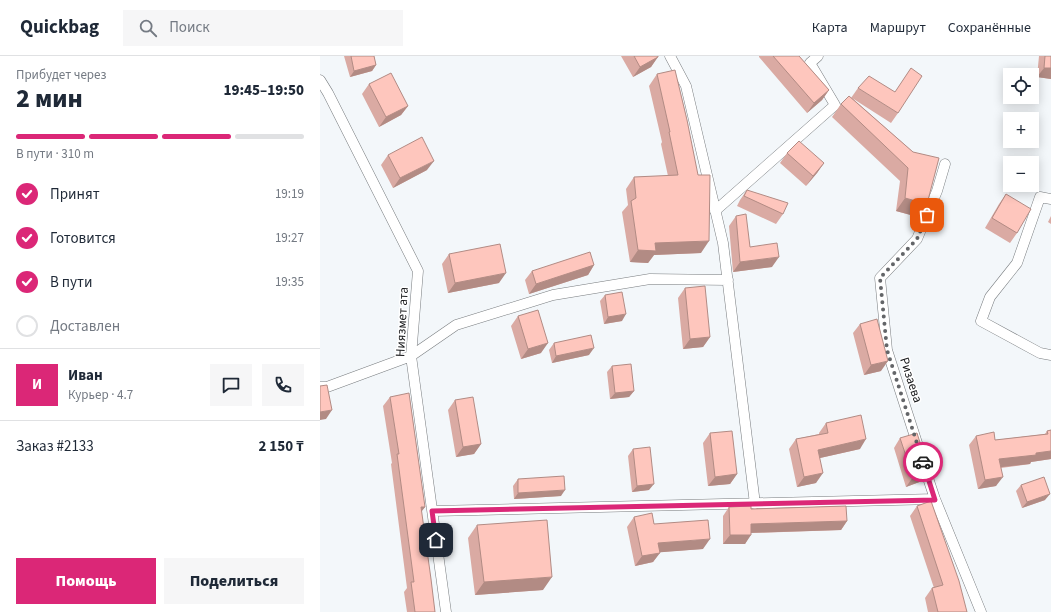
<!DOCTYPE html>
<html lang="ru">
<head>
<meta charset="utf-8">
<style>
  :root { --surface:#fff; --page:#f6f6f7; --text:#1f2937; --muted:#747a83; --line:#e0e1e3; --accent:#db2777 }
  body { margin:0; font-family:"Source Sans 3",sans-serif; background:var(--page); color:var(--text); height:100vh; display:flex; flex-direction:column; font-size:15px; white-space:nowrap }
  * { box-sizing:border-box; margin:0 }
  p { font-size:13px; color:var(--muted) }
  .icon { flex:none; width:22px; height:22px; fill:none; stroke:currentColor; stroke-width:2; stroke-linecap:round; stroke-linejoin:round }
  .map { position:relative; flex:1; overflow:hidden }
  .details { display:flex; flex-direction:column; background:var(--surface); width:320px }
  .details>* { flex:none }
  .tools { position:absolute; left:683px; top:12px; display:grid; gap:8px }
  .tools a { display:grid; place-items:center; width:36px; height:36px; border-radius:0px; background:var(--surface); box-shadow:0 2px 10px #0003; font-size:20px }
  .pin { position:absolute; display:grid; place-items:center; width:34px; height:34px; color:#fff; margin:-17px; border-radius:8px; box-shadow:0 2px 6px #0006 }
  .courier { position:absolute; display:grid; place-items:center; width:40px; height:40px; margin:-20px; border:3px solid #db2777; border-radius:50%; background:#fff; color:#222; box-shadow:0 1px 5px #0007 }
  .overview em { font-style:normal; font-weight:800 }
  .overview div { display:flex; flex-direction:column-reverse }
  .overview { display:flex; align-items:center; justify-content:space-between; height:68px; padding:0 16px }
  h1 { font-size:26px; font-weight:800; line-height:30px }
  .bar { display:grid; grid-template-columns:repeat(4,1fr); gap:6px 4px; align-content:center; height:48px; padding:0 16px }
  .bar i { height:5px; border-radius:3px; background:var(--line) }
  .bar .current { background:var(--accent) }
  .bar p { grid-column:span 4 }
  .line { display:flex; align-items:center; gap:10px; padding:0 16px; border-top:1px solid var(--line) }
  .line div { flex:1 }
  .round { display:grid; place-items:center; flex:none; width:42px; height:42px; border-radius:0px; background:var(--page) }
  ol { padding:0 16px; list-style:none }
  li { display:flex; align-items:center; gap:12px; height:44px }
  li p { margin-inline-start:auto }
  li .icon { padding:4px; border-radius:50%; background:var(--accent); color:#fff; stroke-width:4 }
  li:last-child { color:var(--muted) }
  li i { width:22px; height:22px; border:2px solid var(--line); border-radius:50% }
  .action { display:flex; gap:8px; margin-top:auto; padding:8px 16px }
  .action a { flex:1; height:46px; border-radius:0px; background:var(--accent); color:#fff; font-size:16px; font-weight:800; line-height:46px; text-align:center }
  .action a+a { background:var(--page); color:var(--text) }
  header { display:flex; align-items:center; gap:24px; box-sizing:border-box; height:56px; padding:0 20px; background:var(--surface); border-bottom:1px solid var(--line) }
  header strong { font-size:19px }
  nav { display:flex; gap:22px; margin-inline-start:auto; font-size:14px }
  .search { width:280px; height:36px; background:var(--page); display:flex; align-items:center; gap:10px; box-sizing:border-box; padding:0 14px; border-radius:0px; color:var(--muted); font-size:15px }
  main { display:flex; flex:1; min-height:0 }
  .map>svg:first-child { display:block }
</style>
</head>
<body>
<header>
<strong>Quickbag</strong>
<div class="search"><svg class="icon" aria-label="search" viewBox="0 0 24 24"><circle cx="10" cy="10" r="6"/><path d="M15 15l6 6"/></svg>Поиск</div>
<nav><a>Карта</a><a>Маршрут</a><a>Сохранённые</a></nav>
</header>
<main>
<section class="details">
<div class="overview"><div><h1>2 мин</h1><p>Прибудет через</p></div><em>19:45–19:50</em></div>
<div class="bar"><i class="current"></i><i class="current"></i><i class="current"></i><i></i><p>В пути · 310 m</p></div>
<ol>
<li><svg class="icon" aria-label="check" viewBox="0 0 24 24"><path d="M5 12l5 5 9-10"/></svg>Принят<p>19:19</p></li>
<li><svg class="icon" aria-label="check" viewBox="0 0 24 24"><path d="M5 12l5 5 9-10"/></svg>Готовится<p>19:27</p></li>
<li><svg class="icon" aria-label="check" viewBox="0 0 24 24"><path d="M5 12l5 5 9-10"/></svg>В пути<p>19:35</p></li>
<li><i></i>Доставлен</li>
</ol>
<div class="line" style="height:72px"><b class="round" style="background:var(--accent);color:#fff">И</b><div><b>Иван</b><p>Курьер · 4.7</p></div><a class="round"><svg class="icon" aria-label="chat" viewBox="0 0 24 24"><path d="M4 5h16v11H9l-5 4z"/></svg></a><a class="round"><svg class="icon" aria-label="phone" viewBox="0 0 24 24"><path d="M5 4h4l2 5-3 2q2 4 5 5l2-3 5 2v4C11 20 4 13 5 4z"/></svg></a></div>
<div class="line" style="height:52px"><div>Заказ #2133</div><b>2 150 ₸</b></div>
<div class="action"><a>Помощь</a><a>Поделиться</a></div>
</section>
<div class="map">
<svg width="731" height="556" viewBox="0 0 731 556">
  <rect width="100%" height="100%" fill="#f3f7fa"/>
  <g fill="none" stroke-linecap="round" stroke-linejoin="round">
    <defs>
      <path id="street" d="M350,0L366,30L403,187L435,448
        M0,24L8,37L98,215L91,300L126,556
        M731,143L720,141L697,207L670,241L661,265L720,297L731,299
        M395,155L515,49L490,7L498,0
        M0,331H7L91,300L136,269L233,239L330,223L408,224
        M598,390L567,294L560,222L597,183L617,135L625,108
        M603,407L615,443L661,556
        M113,455L615,443"/>
    </defs>
    <use href="#street" stroke="#787c7f" stroke-width="11"/>
    <use href="#street" stroke="#fff" stroke-width="10"/>
  </g>
  <path fill="#daaaa3" d="M24,0H54L56,9L52,15L30,21Z
    M301,0H338L331,11L313,21Z
    M439,0H479L509,34L502,44L487,57L439,1Z
    M719,0H731V23L717,21Z
    M337,18L381,197L334,199L328,207L310,206L302,156L308,149L306,133L314,121L348,120L341,88L342,86L329,30Z
    M49,28L88,50L81,59L59,71L42,38Z
    M538,32L578,57L571,67L532,42L593,96L598,161L576,155L580,125L512,61L521,48L531,42Z
    M467,97L504,107L497,117L486,130L460,107Z
    M68,99L107,114L73,132L61,109Z
    M427,134L463,158L456,168L417,150L420,144Z
    M686,138L697,177L690,187L665,172L679,148Z
    M416,160L430,191L452,211L413,216L409,170Z
    M731,160V168L728,166Z
    M129,198L179,227L128,237L122,208Z
    M274,209L268,219L209,238L205,224L212,215Z
    M365,232L390,281L383,291L363,293L358,242Z
    M285,239L302,265L284,268L280,245Z
    M198,260L221,297L201,303L191,270Z
    M540,268L561,315L544,319L533,277Z
    M234,287L269,299L232,307L229,294Z
    M292,310L314,335L309,341L290,343L287,316Z
    M70,341L105,451L101,456L115,556H87L84,536L87,532L71,408L72,407L63,350Z
    M135,344L161,388L154,398L136,401L128,354Z
    M506,367L540,393L500,402L496,427L477,431L469,393L476,383L499,378V377Z
    M731,374V403L711,406L710,408L681,412L676,430L658,433L649,389L656,380L675,384L725,378L727,375Z
    M390,377L417,418L410,428L388,430L383,387Z
    M580,382L602,425L586,431L574,392Z
    M313,393L329,434L312,436L308,400Z
    M198,423L241,440L194,443L193,430Z
    M701,429L725,444L702,452L696,435Z
    M597,450L647,556H608L605,542L612,532H614L590,460Z
    M409,451L431,453L527,465L521,474L431,477L425,488H403V460Z
    M314,461L383,493L340,496L333,506L315,510L307,471Z
    M157,469L223,534L155,539L148,482Z"/>
  <path fill="#b28b84" d="M338,1L331,11L313,21L320,11Z
    M56,9L52,15L30,21L34,15Z
    M724,12H731V23L717,21Z
    M509,34L502,44L487,57L494,47Z
    M88,50L81,59L59,71L66,61Z
    M114,105L107,114L73,132L80,122Z
    M504,107L497,117L486,130L493,120Z
    M585,142L607,148L598,161L576,155Z
    M389,185L381,197L334,199L328,207L310,206L318,194L335,187Z
    M459,201L452,211L413,216L420,206Z
    M274,209L268,219L209,238L216,228Z
    M186,217L179,227L128,237L135,227Z
    M306,258L302,265L284,268L288,261Z
    M390,281L383,291L363,293L370,283Z
    M228,287L221,297L201,303L208,293Z
    M274,292L269,299L232,307L236,300Z
    M568,305L561,315L544,319L551,309Z
    M314,335L309,341L290,343L295,337Z
    M12,354L6,363L0,364V356Z
    M546,383L540,393L491,404L498,394Z
    M161,388L154,398L136,401L143,391Z
    M731,395V403L711,406L710,408L673,412L679,403L716,397Z
    M609,415L602,425L586,431L593,421Z
    M503,417L496,427L477,431L484,421Z
    M417,418L410,428L388,430L395,421Z
    M683,421L676,430L658,433L665,424Z
    M334,428L329,434L312,436L317,430Z
    M245,434L241,440L194,443L198,437Z
    M730,438L725,444L702,452L707,446Z
    M101,451H105L98,460Z
    M527,465L521,474L425,477L431,468Z
    M410,479H431L425,488H403Z
    M390,483L383,493L331,497L338,487Z
    M340,497L333,506L315,510L322,500Z
    M232,521L223,534L155,539L164,526Z"/>
  <path fill="#fec6bd" stroke="#b28b84" d="M31,0H54L56,9L34,15Z
    M314,0H338V1L320,11Z
    M453,0H479L509,34L494,47Z
    M725,0H731V12H724Z
    M591,12L602,20L578,57L538,32L549,20L575,36Z
    M355,14L367,64L378,119H390L389,185L335,187L336,195L318,194L311,145L316,142L314,121L358,119L349,76H350L337,18Z
    M71,17L88,50L66,61L49,28Z
    M529,40L593,96L619,102L607,148L585,142L588,112L521,48Z
    M102,81L114,105L80,122L68,99Z
    M479,85L504,107L493,120L467,97Z
    M427,134L468,147L463,158L424,140Z
    M686,138L711,153L697,177L672,162Z
    M426,158L430,191L457,187L459,201L420,206L416,160Z
    M180,188L186,217L135,227L129,198Z
    M270,196L274,209L216,228L212,215Z
    M385,230L390,281L370,283L365,232Z
    M302,236L306,258L288,261L285,239Z
    M218,254L228,287L208,293L198,260Z
    M557,263L568,305L551,309L540,268Z
    M271,279L274,292L236,300L234,287Z
    M311,308L314,335L295,337L292,310Z
    M7,329L12,354L0,356V330Z
    M89,337L105,451H101L111,523L115,556H95L91,526H94L77,398H79L70,341Z
    M153,341L161,388L143,391L135,344Z
    M541,359L546,383L498,394L503,417L484,421L476,383L508,377L506,367Z
    M731,374V395L716,397V399L679,403L683,421L665,424L656,380L674,376L675,384L728,378L727,375Z
    M412,375L417,418L395,421L390,377Z
    M597,377L609,415L593,421L580,382Z
    M330,391L334,428L317,430L313,393Z
    M244,420L245,434L198,437V423Z
    M724,421L730,438L707,446L701,429Z
    M611,445L639,525L647,556H618L612,532L623,529L597,450Z
    M431,450V453L526,450L527,465L431,468V479H410L409,451Z
    M332,457L334,468L388,464L390,483L338,487L340,497L322,500L314,461Z
    M227,464L232,521L164,526L157,469Z"/>
  <g fill="none" stroke-linecap="round" stroke-linejoin="round">
    <path stroke="#636568" stroke-width="4" stroke-dasharray="0 7.2" d="M603,406L567,294L560,222L597,183L607,159"/>
    <path stroke="#db2777" stroke-width="5" d="M116,484L112,455L615,444L603,406"/>
  </g>
  <g text-anchor="middle" dominant-baseline="central" stroke-width="3" stroke-linejoin="round" paint-order="stroke">
    <g font-size="13" fill="#161719" stroke="#fff">
      <text transform="translate(82 266) rotate(-87)">Ниязмет ата</text>
      <text transform="translate(591 324) rotate(72)">Ризаева</text>
    </g>
  </g>
</svg>
<div class="tools">
<a><svg class="icon" aria-label="locate" viewBox="0 0 24 24"><circle cx="12" cy="12" r="6"/><path d="M12 2v4M12 18v4M2 12h4M18 12h4"/></svg></a>
<a>+</a>
<a>−</a>
</div>
<div class="pin" style="left:607px;top:159px;background:#ea580c"><svg class="icon" aria-label="bag" viewBox="0 0 24 24"><path d="M5 8h14l-1 12H6zM9 8a3 3 0 0 1 6 0"/></svg></div>
<div class="pin" style="left:116px;top:484px;background:#1f2937"><svg class="icon" aria-label="home" viewBox="0 0 24 24"><path d="M3 11l9-7 9 7M6 9v11h12V9"/></svg></div>
<div class="courier" style="left:603px;top:406px"><svg class="icon" aria-label="car" viewBox="0 0 24 24"><path d="M5 17H2v-5l4-1 3-4h7l3 4 3 1v5h-3M9 17h6M6 11h13"/><circle cx="7" cy="17" r="2"/><circle cx="17" cy="17" r="2"/></svg></div>
</div>
</main>
</body>
</html>
